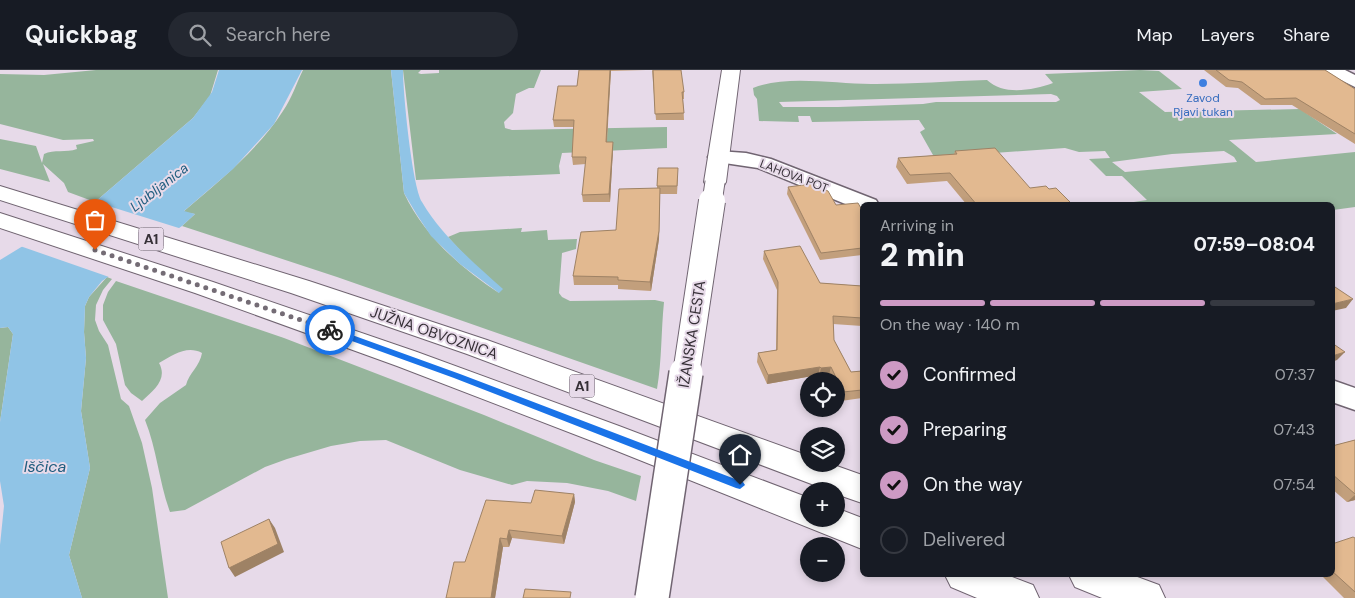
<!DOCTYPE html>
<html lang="en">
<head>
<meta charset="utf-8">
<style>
  :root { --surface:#171b24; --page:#242831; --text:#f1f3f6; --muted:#9ea1a6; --line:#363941; --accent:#cd9ac4 }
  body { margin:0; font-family:"DM Sans",sans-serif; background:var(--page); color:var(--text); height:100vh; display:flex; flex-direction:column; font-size:19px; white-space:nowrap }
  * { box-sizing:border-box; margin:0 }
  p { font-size:16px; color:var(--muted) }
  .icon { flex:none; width:28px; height:28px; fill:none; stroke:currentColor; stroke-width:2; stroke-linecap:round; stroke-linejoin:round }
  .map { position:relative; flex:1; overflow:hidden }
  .panel { position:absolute; left:860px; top:132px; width:475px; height:375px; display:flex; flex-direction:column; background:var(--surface); border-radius:8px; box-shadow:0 2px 8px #0003 }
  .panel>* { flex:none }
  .tools { position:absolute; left:800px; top:302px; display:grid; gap:10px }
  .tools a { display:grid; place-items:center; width:45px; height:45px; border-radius:50%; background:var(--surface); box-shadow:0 2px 8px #0003; font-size:25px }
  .pin { position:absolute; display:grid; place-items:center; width:42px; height:42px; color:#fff; margin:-51px -21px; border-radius:50% 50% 50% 0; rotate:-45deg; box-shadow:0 0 5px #0007 }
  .pin .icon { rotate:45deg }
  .courier { position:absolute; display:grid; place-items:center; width:50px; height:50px; margin:-25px; border:4px solid #1a73e8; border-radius:50%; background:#fff; color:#222; box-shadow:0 1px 6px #0007 }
  .summary em { font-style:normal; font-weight:800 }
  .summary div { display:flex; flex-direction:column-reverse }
  .summary { display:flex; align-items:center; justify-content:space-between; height:85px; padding:0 20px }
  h1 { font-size:32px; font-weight:800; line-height:38px }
  .bar { display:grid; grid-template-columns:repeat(4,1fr); gap:8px 5px; align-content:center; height:60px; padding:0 20px }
  .bar i { height:6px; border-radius:4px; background:var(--line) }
  .bar .on { background:var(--accent) }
  .bar p { grid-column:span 4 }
  ol { padding:0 20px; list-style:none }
  li { display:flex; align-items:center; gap:15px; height:55px }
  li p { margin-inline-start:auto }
  li .icon { padding:5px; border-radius:50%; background:var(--accent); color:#111; stroke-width:4 }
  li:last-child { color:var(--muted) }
  li i { width:28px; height:28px; border:2px solid var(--line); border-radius:50% }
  header { display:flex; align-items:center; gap:30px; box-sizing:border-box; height:70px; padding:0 25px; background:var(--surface); border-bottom:1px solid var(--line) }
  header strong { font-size:24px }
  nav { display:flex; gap:28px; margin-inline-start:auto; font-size:18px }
  .search { width:350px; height:45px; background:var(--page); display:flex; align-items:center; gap:12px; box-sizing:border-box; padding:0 18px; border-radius:28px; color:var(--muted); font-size:19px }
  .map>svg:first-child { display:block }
</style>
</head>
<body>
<header>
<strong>Quickbag</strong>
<div class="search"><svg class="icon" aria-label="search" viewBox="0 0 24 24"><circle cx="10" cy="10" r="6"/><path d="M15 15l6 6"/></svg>Search here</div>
<nav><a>Map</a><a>Layers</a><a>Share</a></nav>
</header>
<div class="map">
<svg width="1355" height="528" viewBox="0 0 1355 528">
  <rect width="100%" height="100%" fill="#e7dae9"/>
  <path fill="#96b59c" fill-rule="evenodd" d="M96,0H218L210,26L193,48L95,132L68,122L64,113L43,94L50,112L0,99V69L36,76L42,93L44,84C54,79 66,83 77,79L76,75L94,71L93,69L63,70L0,54V4L44,5Z
    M303,0H391L404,123C424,166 461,198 499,223L448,167L460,162L522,158L521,162L547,160L548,170L577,169L576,179L562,183L559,223L562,227L570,231L655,230L664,232C661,261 662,290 657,319L337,207L182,156L195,144L183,142C219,111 257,81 283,41C292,28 296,14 303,0Z
    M403,0H421L418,3L421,4L439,3V0H541L534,18H529L516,24L513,43L504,52L505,58L512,60L667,57V78L562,83L559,96L560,104L416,110Z
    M1140,0L1159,1L1182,19L1139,22L1165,42L1300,39L1337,64L1229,70L1256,92L1355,82V137L1333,140L1332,135H1114L1147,130L1122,106H1106L1089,89L1110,88L1105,81L1079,82L1065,78L939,87L933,85L920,62L925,59L919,50L812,52L810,46H798L799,52L759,51L757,29L754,25L753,18C787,4 840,15 876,14C913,14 950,11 987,10C1004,26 1033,20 1053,13L1045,4ZM1051,24L1057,26L1060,30L1056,32H936L923,34L838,37H783L779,32ZM1224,81L1234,87L1237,92L1125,102L1112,92L1172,84Z
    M107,207L112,209L103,220L96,235L95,250L99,261L108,275L121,329L129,336L142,373L152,418L168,528H82L69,485L90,398L81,341L86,288L84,262L85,236L89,227Z
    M116,211L284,268L484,345L594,390L641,406L636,431L608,421L567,413L527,411L512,415L460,400L386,370L360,371L331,376L287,389L265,397L185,440L170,442C159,412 157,380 145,350L160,333L186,315C189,303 200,296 202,283C187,275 173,285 159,293C168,309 154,320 142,331L131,323L125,315L116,274L103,250V235L108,222Z
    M8,257L13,264L0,352V258Z"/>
  <path fill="#90c4e6" d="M219,0H302L274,54L233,99L184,141L195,144L182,156L102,211L89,227L85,236L84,262L86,288L81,341L90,398L69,485L82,528H0V475L4,436L0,411V352L13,264L8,257L0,258V190L95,132L193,48L212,22Z
    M391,0H403C403,23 412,115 422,132C441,165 475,194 503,219L499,223L460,194L431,166L417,145L404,123Z"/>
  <path fill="#e7dae9" d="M91,131L102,134L182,159L112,208L20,176Z"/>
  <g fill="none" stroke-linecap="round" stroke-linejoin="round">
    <defs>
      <path id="minor" d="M1325,0H1345L1355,5V17L1327,3Z
        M718,81L746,83L771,89L876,130L879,135H862V140H860L758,98L711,91L708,87L711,83Z
        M1332,310L1355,318V340L1332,332Z"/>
      <path id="secondary" d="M722,0H740L726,112L723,117L715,118L707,117L704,112Z"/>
      <path id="motorway" d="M0,116L309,211L487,270L809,386V394H831L862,405V433L836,424V421H830L467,284L291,223L0,130Z
        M0,143L213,212L417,282L619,356L809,428V449H836V438L862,448V479L597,373L397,296L195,223L0,158Z
        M945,505H1007L1033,515L1039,528H977L951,517Z
        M1069,505H1132L1159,515L1165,528H1102L1075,517Z"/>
    </defs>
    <use href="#minor" stroke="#706471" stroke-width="3"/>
    <use href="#secondary" stroke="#706471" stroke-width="2"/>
    <use href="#motorway" stroke="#706471" stroke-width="2"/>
    <use href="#minor" fill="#fff" fill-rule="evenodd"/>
    <use href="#secondary" fill="#fff" fill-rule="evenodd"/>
    <use href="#motorway" fill="#fff" fill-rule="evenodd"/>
    <defs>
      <path id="secondary-bridge-far2" d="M712,132L715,112"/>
      <path id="secondary-bridge-far1" d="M686,304L712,131"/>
      <path id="secondary-bridge" d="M652,528L686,303"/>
    </defs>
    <use href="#secondary-bridge-far2" stroke="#706471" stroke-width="21" stroke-linecap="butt"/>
    <use href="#secondary-bridge-far1" stroke="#706471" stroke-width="28" stroke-linecap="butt"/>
    <use href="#secondary-bridge" stroke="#706471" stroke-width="36" stroke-linecap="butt"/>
    <use href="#secondary-bridge-far2" stroke="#fff" stroke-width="19"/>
    <use href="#secondary-bridge-far1" stroke="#fff" stroke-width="26"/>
    <use href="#secondary-bridge" stroke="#fff" stroke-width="33"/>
  </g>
  <path fill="#c29f7c" d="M579,0H646L611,1L607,72L613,79L610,132H583L582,125L586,94L573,95L572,87L574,57H554L553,50L577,16Z
    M652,0L684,22V29H683L684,50H656Z
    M1204,0H1325L1355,19V74L1292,35H1261L1238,18L1226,17Z
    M955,81L1030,118L1049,119L1073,135H967L947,111L907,114L896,97L898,88L954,84Z
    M658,98L678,106L677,124H660L659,169L651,221L618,219V215H574L573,206L616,160L657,118Z
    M788,117L836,135L862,140V185L820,190L787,124Z
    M764,181L820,213L862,216V256L833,254L834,270L851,302L862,301V328L841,331L836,321V311H832L829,305L819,307L818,305L767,314L757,292L758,283L776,280L777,220L763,189Z
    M1355,370V430L1347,432L1332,419V376Z
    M574,424L575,432L564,474L512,468L509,477H503L495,528H446L465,492L531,433Z
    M1355,468V528H1344L1321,505H1332V474Z"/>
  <path fill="#9e8265" d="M610,0H611L606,79V72Z
    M613,72V79L610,132L609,124Z
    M660,118L659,169L651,221L650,212Z
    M1353,229L1346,238L1332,241V234Z
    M1345,282L1337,290L1332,292V286Z
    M820,297L818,305L767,314L768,305Z
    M831,297L829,305L819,307L821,298Z
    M574,424L575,432L564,474L562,466Z
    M1355,425V430L1347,432Z
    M269,449L275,458L284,482L235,507L229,498Z
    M509,460L512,468L509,477L507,469Z
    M500,468L503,477L495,528H491Z"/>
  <path fill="#e2b990" stroke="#9e8265" d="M579,0H610L606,72H613L609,124L582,125L586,87H572L574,50H553L558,16H577Z
    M653,0H681L684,22H682L684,43L655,44Z
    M1216,0H1325L1355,19V64L1296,28L1265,29L1242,12L1229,10Z
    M995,78L1030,118L1046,116L1049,119L1056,118L1073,135H1046L1043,133L1022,135H977L950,103L910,105L898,88L957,84L955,81Z
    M658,98H678L677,116H657Z
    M811,114L828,121L836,135L858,133L862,140V178L821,183L788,117Z
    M660,118L659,161L650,212L618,210V207L573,206L581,162L616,160L619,119Z
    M800,176L820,213L862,216V248L833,246L834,270L851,302L862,301V320L843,322L831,297L821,298L820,297L768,305L758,283L777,280L778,212L764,181Z
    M1332,215L1353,229L1332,234Z
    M1332,273L1345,282L1332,286Z
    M1355,370V424L1332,404V376Z
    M535,420L574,424L562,466L509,460L507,469L500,468L491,528H446L454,492H465L486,430L531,433Z
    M269,449L278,474L229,498L221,472Z
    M1353,467L1355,468V522L1332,501V474Z
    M525,519L571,522L570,528H523Z"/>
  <path fill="#1a73e8" d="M330,257L460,304L743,412L745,415L740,419L736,418L454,308L327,262V258Z"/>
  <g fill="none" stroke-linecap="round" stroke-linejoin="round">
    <path stroke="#746c75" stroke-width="5" stroke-dasharray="0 9" d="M95,180L330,260"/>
  </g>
  <circle fill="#3f7fe0" stroke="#e7dae9" stroke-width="2" cx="1203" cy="13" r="5"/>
  <g text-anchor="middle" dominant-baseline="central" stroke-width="4" stroke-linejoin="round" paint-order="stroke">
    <g font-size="12" fill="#366cbe" stroke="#e7dae9">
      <text x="1203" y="28">Zavod<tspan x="1203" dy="14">Rjavi tukan</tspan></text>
    </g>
    <g font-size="12" fill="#363037" stroke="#e7dae9">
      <text transform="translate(794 106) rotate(21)">LAHOVA POT</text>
    </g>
    <g font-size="14" font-style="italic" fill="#205d7f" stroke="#e7dae9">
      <text transform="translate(159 117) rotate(-38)">Ljubljanica</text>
    </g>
    <g fill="#e7dae9" stroke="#6b636c" stroke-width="1">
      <rect x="138.5" y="157.5" width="25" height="23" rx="4"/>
      <rect x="569.5" y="304.5" width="25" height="23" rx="4"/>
    </g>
    <g font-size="14" font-weight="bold" fill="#363037">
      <text x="151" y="169">A1</text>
      <text x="582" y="316">A1</text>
    </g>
    <g font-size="15" fill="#363037" stroke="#e7dae9">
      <text transform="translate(434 263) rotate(19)">JUŽNA OBVOZNICA</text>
      <text transform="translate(692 264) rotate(-81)">IŽANSKA CESTA</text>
    </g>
    <g font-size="16" font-style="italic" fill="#205d7f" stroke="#e7dae9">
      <text x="45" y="396">Iščica</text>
    </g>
  </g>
</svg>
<div class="tools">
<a><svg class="icon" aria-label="locate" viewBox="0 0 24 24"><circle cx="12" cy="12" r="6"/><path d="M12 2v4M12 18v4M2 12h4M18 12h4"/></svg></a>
<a><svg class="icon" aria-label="layers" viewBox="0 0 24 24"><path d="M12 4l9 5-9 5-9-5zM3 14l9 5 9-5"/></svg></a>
<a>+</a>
<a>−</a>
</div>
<div class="pin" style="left:95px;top:180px;background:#ea580c"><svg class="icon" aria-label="bag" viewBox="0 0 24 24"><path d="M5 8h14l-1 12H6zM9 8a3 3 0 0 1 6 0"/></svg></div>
<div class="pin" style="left:740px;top:415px;background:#1f2937"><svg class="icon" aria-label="home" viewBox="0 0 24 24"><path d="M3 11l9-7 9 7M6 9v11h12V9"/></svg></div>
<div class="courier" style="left:330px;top:260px"><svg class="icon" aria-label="bike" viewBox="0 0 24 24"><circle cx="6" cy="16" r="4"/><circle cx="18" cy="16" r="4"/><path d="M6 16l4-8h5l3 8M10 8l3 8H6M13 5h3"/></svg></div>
<section class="panel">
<div class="summary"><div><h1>2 min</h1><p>Arriving in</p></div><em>07:59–08:04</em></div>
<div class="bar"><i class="on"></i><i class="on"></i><i class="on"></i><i></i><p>On the way · 140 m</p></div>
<ol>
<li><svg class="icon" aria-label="check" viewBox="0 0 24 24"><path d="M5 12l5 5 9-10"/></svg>Confirmed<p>07:37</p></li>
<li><svg class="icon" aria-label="check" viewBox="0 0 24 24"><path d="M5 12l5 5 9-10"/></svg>Preparing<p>07:43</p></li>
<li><svg class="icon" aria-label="check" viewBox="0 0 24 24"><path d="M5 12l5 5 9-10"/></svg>On the way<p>07:54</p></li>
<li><i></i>Delivered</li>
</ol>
</section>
</div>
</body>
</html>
